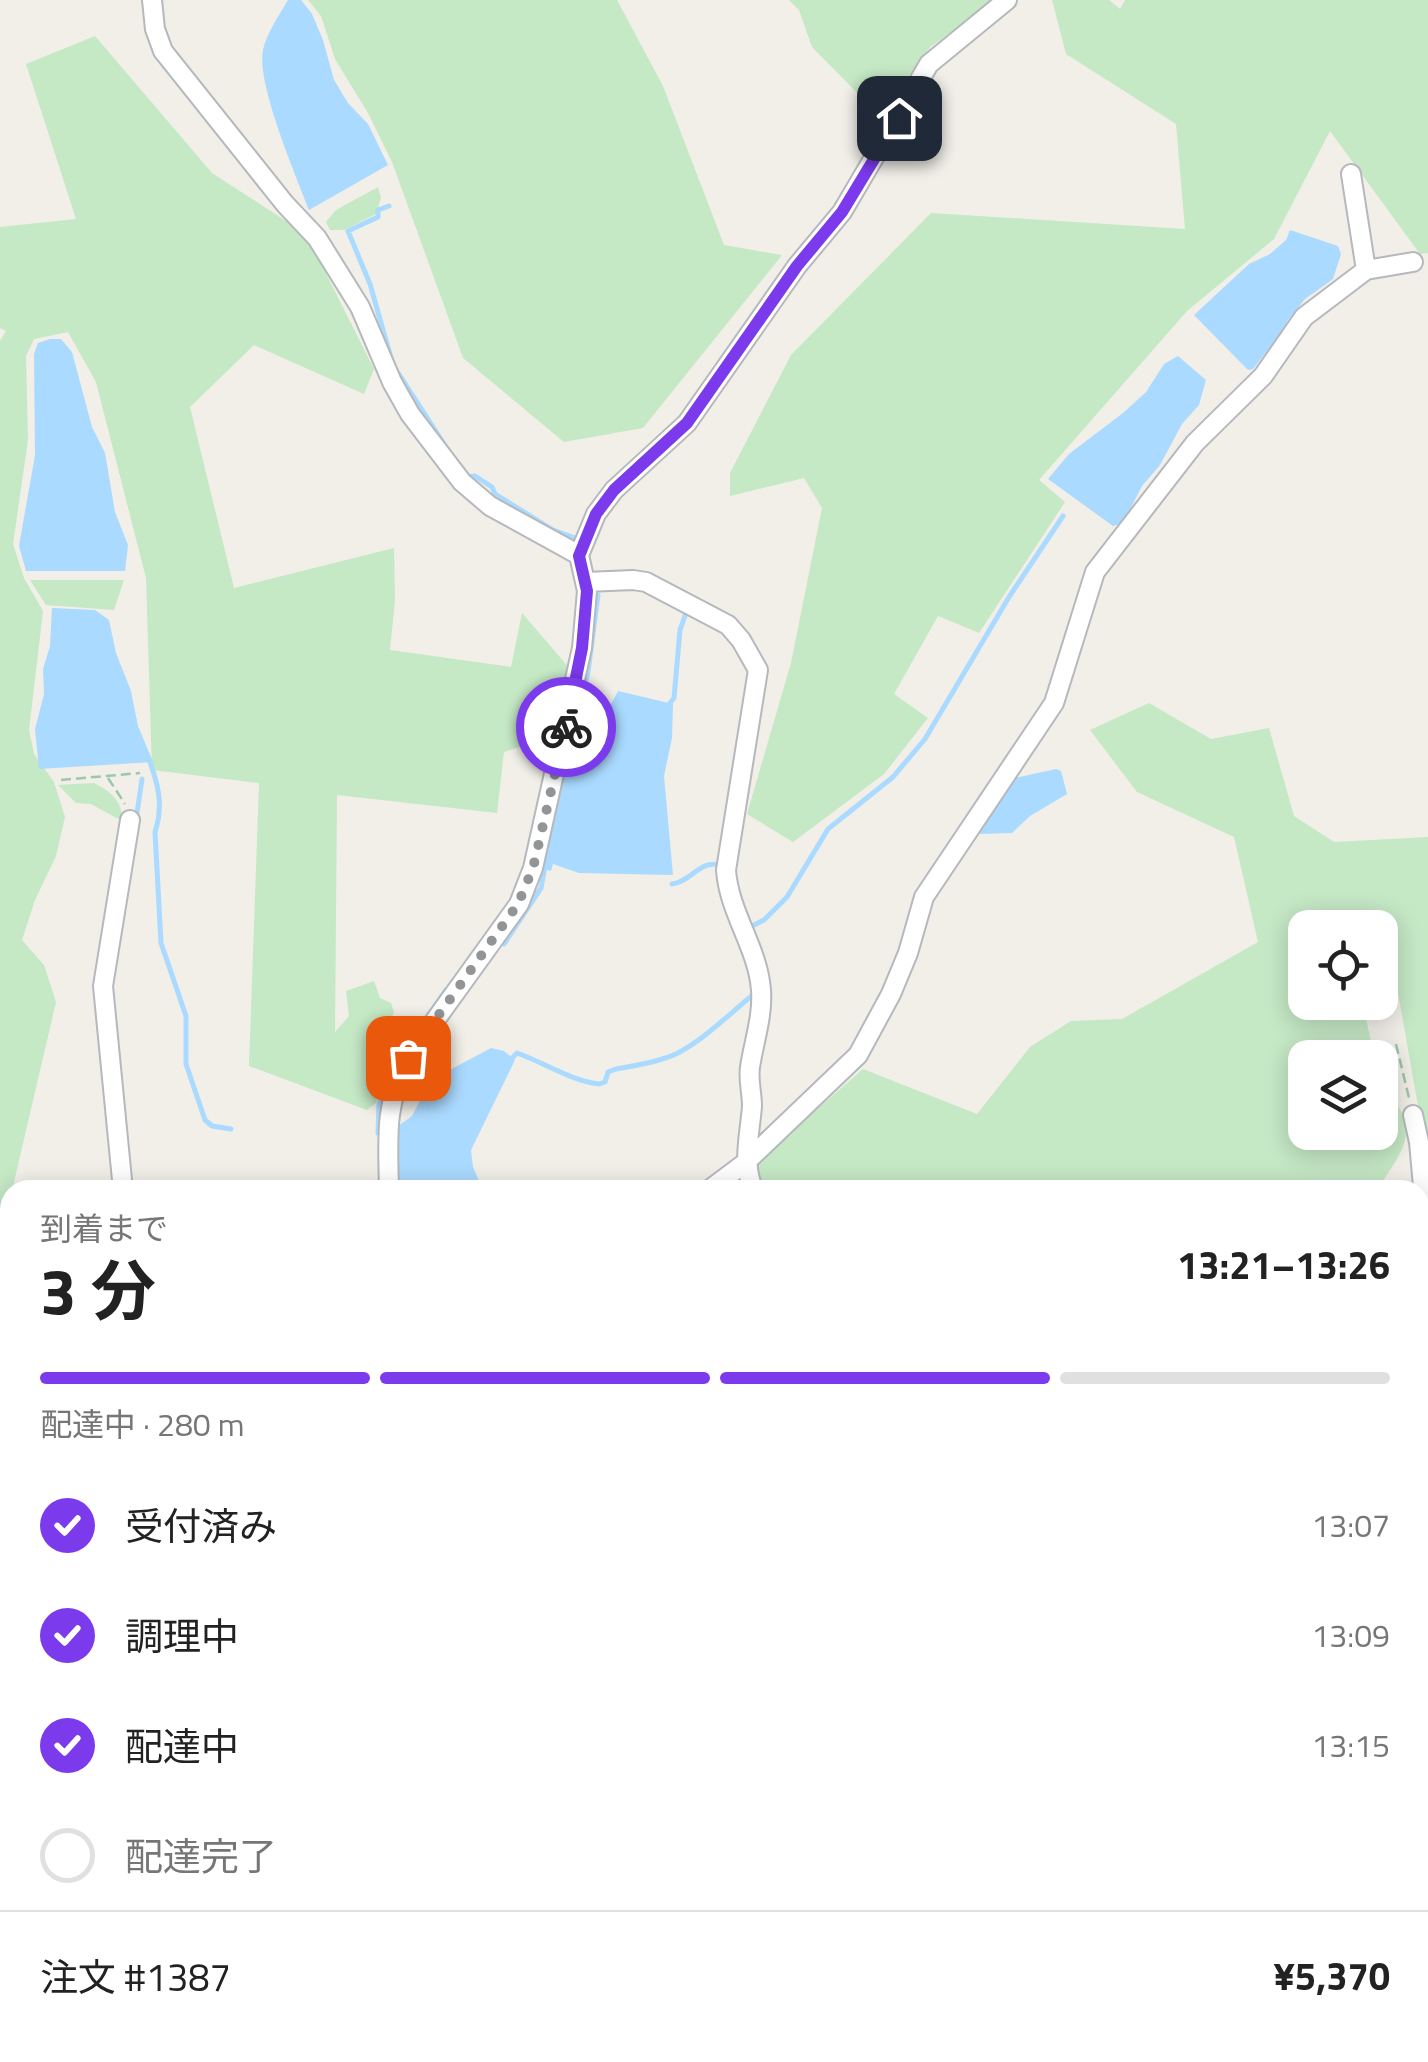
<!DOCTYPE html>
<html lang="ja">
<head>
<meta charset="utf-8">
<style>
  :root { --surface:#fff; --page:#f2f2f2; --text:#222; --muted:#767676; --line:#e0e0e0; --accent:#7c3aed }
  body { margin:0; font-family:"Titillium Web","Noto Sans JP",sans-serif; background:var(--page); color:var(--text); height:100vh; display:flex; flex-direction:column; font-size:38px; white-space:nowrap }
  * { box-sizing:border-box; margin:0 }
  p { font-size:32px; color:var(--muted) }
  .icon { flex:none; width:55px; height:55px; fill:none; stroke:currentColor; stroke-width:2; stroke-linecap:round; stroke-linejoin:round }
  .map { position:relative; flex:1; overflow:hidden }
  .drawer { position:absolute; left:0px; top:1180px; width:1430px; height:882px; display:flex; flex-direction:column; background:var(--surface); border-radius:30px 30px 0 0; box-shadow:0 5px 25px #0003 }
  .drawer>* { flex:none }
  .fabs { position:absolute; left:1288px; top:910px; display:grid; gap:20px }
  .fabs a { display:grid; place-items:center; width:110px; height:110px; border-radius:20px; background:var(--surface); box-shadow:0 5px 25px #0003; font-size:50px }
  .pin { position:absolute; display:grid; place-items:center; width:85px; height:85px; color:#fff; margin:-42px; border-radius:20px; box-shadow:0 5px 15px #0006 }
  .courier { position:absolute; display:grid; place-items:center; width:100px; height:100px; margin:-50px; border:8px solid #7c3aed; border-radius:50%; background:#fff; color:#222; box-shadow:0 2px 12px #0007 }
  .overview em { font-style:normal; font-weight:700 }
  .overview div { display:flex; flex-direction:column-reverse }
  .overview { display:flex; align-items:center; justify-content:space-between; height:170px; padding:0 40px }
  h1 { font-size:65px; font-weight:700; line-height:75px }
  .bar { display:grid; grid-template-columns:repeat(4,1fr); gap:15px 10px; align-content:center; height:120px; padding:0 40px }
  .bar i { height:12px; border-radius:8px; background:var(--line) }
  .bar .active { background:var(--accent) }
  .bar p { grid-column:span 4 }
  .line { display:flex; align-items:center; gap:25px; padding:0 40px; border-top:2px solid var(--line) }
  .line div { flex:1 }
  ol { padding:0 40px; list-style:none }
  li { display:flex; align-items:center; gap:30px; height:110px }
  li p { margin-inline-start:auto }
  li .icon { padding:10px; border-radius:50%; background:var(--accent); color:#fff; stroke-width:4 }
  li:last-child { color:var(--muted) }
  li i { width:55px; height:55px; border:5px solid var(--line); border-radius:50% }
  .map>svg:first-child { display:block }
</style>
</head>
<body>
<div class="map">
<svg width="1428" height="2062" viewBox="0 0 1428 2062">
  <rect width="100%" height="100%" fill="#f1efe8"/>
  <path fill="#c5e8c5" d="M308,0H617L663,86L724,245L782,255L643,428L564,442L463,358L392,162L368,113L335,59L321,16Z
    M789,0H995L930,47L879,115L812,47L799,10Z
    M1052,0H1109L1120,9L1125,0H1428V253L1420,254L1330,131L1274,239L1187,311L1039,480L1065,502L979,633L938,616L894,694L928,718L884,774L793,842L747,814L791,663L822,508L804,478L730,496V473L791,355L931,213L1185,229L1176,124L1066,54Z
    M95,36L212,173L306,234L374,369L364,394L254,345L190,407L234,588L394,548L395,600L390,650L511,667L522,613L577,677L570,730L504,752L497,813L337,795L335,1032L349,1016L346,991L374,981L380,998L391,1003L394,1012L388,1026L399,1035L376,1103L367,1110L249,1066L259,783L152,770L146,578L96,382L68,332L34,339L26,356L28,440L13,544L24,578L43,611L29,730L34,754L54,782L65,817L56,856L35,900L22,940L44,965L56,1002L14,1182L15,1190H10V1445L0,1459V341L6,331L0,328V227L76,219L26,64Z
    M378,187L381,198L376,214L344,230H330L326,222L336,210Z
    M30,580H124L114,610L46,605Z
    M1149,703L1211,739L1269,728L1294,816L1334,842L1428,837V1162L1398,993L1380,996V928H1305V1002L1363,1003L1374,1057L1305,1058V1132H1380V1094L1382,1105L1398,1106C1419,1138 1394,1162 1377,1190H937L931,1184L919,1190H756L760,1186L753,1165L863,1069L977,1114L1030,1047L1071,1021L1122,1019L1258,942L1234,837L1137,792L1090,730Z
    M94,783C110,791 123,801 122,821L91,804L76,803L58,785Z
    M1428,1301V1651L1420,1643V1334Z"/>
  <path fill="#aadaff" d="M288,0H301L312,14L323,40L334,80L348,103L368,124L388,165L309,210C296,175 256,83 263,50C267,32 279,16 288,0Z
    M1290,230L1338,246L1341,254L1333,279L1305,299L1288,320L1275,346L1270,347L1253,369L1248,370L1194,315L1249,264L1270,254L1286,240Z
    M50,339H61L72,352L92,427L105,453L115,512L128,545L125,571H26L19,546L35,455L34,354L38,343Z
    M1178,356L1206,380L1199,405L1182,424L1160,465L1142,486L1123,523L1113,526L1048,479L1069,454L1123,413L1146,392L1164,364Z
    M52,608L95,610L109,620L116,653L131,691L138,726L153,762L39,769L35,729L44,694L43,669L50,646Z
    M618,691L673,704L672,738L664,776L673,875L579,873L553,864L551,871L541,868L570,737L597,730Z
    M1056,769L1061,771L1067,794L1030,816L1012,833L977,834L1015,778Z
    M491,1048L504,1051L515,1060L471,1150L473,1167L483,1190H396L394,1129L412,1116L431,1080Z"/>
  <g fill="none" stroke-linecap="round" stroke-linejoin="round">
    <path stroke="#aadaff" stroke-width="5" d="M389,206L378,210V217L348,231L370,284L393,365L446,447
      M467,477L475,476L492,487L495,494L553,530L575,538
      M667,707L674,698L680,630L686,613
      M574,740V723L588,672L598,595
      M148,757C158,783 164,805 155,832L161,943L186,1016V1064L205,1120L212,1126L231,1129
      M136,820L142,779
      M672,884C690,882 700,860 719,865
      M721,891L746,960
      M752,926L764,920L787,897L828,829L893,777L925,739L1009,597L1063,516
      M504,944L541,888L545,866
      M428,1016L446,990
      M510,1060L517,1053C545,1063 569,1080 599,1084L605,1082L608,1072L616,1069C637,1065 659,1062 678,1053C706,1038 729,1014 754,994L753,990
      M381,1133H378L379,1105L393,1072
      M1420,1728L1428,1721
      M403,2052V2062
      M1256,2052L1266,2062
      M783,2062L788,2052"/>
    <defs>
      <path id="minor" d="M152,0L155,29L163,51L285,204L317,238L360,307L392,382L410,414L462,482L490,506L579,555
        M1351,174L1366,270
        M586,582L633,580L646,582L728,625L741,640L758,670L726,870C729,913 758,948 761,990C763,1016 754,1041 750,1067C748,1080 752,1093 752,1106C750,1133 743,1157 751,1183L744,1190
        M1413,1115L1419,1142L1428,1242
        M123,1190L103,986L130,820
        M389,1190C388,1138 384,1106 408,1058L519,904L533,868L582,648L587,591L579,555L596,514L614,490L687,423L797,266L842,212L929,64L1007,0
        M709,1190L745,1163L858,1055L891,994L908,953L924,897L1054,703L1095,572L1195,443L1263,376L1304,317L1366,270L1413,262
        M1420,1304L1428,1261
        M0,1590L10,1583
        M1420,1717L1428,1710
        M0,1993L10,1998
        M542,2052L555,2062
        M251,2062L252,2052
        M698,2062L700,2052
        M1167,2062L1173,2052"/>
    </defs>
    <use href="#minor" stroke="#b5b8bc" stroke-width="22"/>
    <path stroke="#9cc7a9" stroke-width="2.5" stroke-dasharray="10 5" stroke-linecap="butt" d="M108,778L125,804
      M61,780L140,773
      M1396,1044L1409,1098"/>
    <use href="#minor" stroke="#fff" stroke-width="18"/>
  </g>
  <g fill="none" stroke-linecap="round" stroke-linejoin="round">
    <path stroke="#929495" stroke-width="10" stroke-dasharray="0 18" d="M408,1058L518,904L533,868L566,727"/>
    <path stroke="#7c3aed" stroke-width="12" d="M566,727L582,648L587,591L579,556L596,514L614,490L687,423L797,266L842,212L899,118"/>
  </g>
</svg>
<div class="fabs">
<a><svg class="icon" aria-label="locate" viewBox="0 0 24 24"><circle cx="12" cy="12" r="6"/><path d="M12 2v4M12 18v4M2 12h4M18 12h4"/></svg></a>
<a><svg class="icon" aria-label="layers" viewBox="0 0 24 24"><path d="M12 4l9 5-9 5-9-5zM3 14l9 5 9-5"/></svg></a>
</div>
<div class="pin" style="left:408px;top:1058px;background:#ea580c"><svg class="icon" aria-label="bag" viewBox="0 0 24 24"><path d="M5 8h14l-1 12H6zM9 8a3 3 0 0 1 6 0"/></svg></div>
<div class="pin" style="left:899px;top:118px;background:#1f2937"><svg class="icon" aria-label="home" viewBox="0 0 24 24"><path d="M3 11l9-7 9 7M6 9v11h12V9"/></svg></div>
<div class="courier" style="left:566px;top:727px"><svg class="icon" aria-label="bike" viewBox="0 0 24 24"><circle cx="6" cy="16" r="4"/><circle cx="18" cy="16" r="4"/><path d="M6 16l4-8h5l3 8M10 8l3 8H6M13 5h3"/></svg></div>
<section class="drawer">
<div class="overview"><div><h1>3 分</h1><p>到着まで</p></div><em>13:21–13:26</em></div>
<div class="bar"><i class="active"></i><i class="active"></i><i class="active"></i><i></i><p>配達中 · 280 m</p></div>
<ol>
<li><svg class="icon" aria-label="check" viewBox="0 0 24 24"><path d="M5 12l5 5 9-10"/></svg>受付済み<p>13:07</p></li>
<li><svg class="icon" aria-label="check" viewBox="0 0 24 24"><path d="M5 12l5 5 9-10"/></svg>調理中<p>13:09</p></li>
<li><svg class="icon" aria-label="check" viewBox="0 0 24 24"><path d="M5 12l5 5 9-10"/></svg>配達中<p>13:15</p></li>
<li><i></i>配達完了</li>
</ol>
<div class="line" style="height:130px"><div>注文 #1387</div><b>¥5,370</b></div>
</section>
</div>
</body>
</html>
